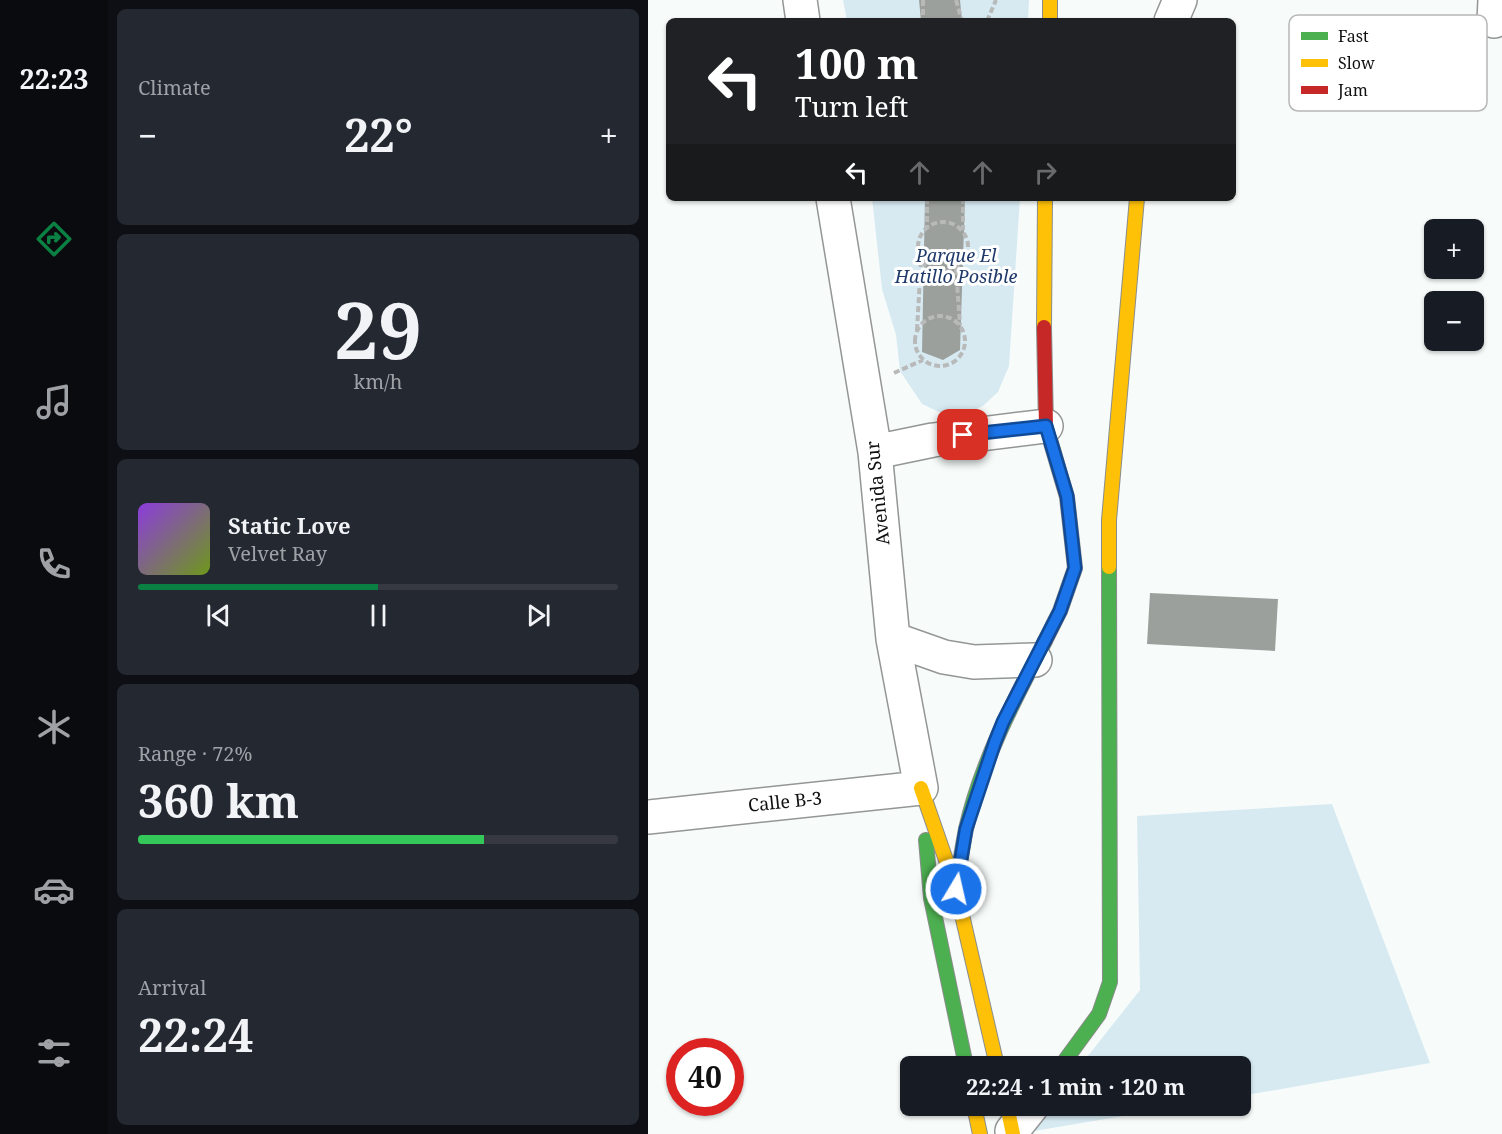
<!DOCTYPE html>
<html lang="en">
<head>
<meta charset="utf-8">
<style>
  :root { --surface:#171b24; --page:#242831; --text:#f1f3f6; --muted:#9ea1a6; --line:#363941; --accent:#0b8043 }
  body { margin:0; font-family:"Noto Serif",serif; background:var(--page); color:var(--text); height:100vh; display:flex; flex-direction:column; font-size:22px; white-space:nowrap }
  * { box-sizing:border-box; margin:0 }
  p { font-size:20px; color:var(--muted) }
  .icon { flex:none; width:33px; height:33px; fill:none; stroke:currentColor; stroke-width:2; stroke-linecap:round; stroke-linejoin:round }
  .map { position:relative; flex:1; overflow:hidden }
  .drawer { display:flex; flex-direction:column; gap:9px; padding:9px; background:#0d0f14; width:540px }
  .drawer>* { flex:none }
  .guide { position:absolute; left:18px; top:18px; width:570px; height:183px; border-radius:9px; box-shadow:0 2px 4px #0004; background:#202124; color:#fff; overflow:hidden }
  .buttons { position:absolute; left:776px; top:219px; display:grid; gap:12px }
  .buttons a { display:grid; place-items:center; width:60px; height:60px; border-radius:9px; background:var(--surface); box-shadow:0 2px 4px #0004; font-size:30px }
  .speed { position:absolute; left:18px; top:1038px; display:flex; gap:12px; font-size:30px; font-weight:700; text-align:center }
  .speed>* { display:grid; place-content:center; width:78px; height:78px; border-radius:50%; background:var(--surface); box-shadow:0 2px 4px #0004; line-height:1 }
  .speed .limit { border:9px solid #d22; background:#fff; color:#111 }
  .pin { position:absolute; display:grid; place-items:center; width:51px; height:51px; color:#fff; margin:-26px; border-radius:12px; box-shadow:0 3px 9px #0006 }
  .me { position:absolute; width:66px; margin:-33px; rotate:9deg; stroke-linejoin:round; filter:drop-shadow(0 0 4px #0008) }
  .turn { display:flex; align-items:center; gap:21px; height:126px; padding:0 30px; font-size:27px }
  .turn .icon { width:78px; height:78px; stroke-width:2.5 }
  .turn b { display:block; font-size:42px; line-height:51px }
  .lanes { display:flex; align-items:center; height:57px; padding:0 30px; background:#0003; justify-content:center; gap:30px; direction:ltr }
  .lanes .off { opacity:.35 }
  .big { font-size:45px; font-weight:700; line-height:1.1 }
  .drawer .widget { flex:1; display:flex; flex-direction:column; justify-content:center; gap:9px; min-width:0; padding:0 21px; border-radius:9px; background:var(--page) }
  .drawer .dial { align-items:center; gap:0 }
  .dial b { font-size:78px; line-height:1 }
  .song { display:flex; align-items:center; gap:18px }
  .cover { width:72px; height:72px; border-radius:9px; background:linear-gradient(135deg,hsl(270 70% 55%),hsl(80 70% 35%)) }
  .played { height:6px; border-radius:3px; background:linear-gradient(90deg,var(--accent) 50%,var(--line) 50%) }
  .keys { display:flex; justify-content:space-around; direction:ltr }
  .heat { display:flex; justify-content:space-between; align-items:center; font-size:33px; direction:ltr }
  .charge { height:9px; border-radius:4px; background:linear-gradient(90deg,#34c759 72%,var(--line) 0) }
  .trip { position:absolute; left:252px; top:1056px; width:351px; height:60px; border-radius:9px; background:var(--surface); box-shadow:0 2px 4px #0004; font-weight:700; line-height:60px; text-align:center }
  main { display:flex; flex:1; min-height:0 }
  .menu { display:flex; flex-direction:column; width:108px; justify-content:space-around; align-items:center; background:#090b0e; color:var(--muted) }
  .menu .icon { width:42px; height:42px }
  .menu .selected { color:var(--accent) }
  .menu b { font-size:27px; color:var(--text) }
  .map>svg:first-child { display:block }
</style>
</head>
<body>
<main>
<nav class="menu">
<b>22:23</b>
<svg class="icon selected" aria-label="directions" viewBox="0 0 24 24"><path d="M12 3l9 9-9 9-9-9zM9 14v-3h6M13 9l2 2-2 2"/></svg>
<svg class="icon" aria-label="music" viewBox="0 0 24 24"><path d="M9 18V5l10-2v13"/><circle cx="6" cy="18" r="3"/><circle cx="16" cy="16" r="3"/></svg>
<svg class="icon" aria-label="phone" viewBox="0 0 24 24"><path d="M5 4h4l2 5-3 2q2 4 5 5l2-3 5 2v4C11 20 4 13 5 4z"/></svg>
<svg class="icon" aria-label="climate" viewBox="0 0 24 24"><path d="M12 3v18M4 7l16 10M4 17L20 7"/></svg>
<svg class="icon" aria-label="car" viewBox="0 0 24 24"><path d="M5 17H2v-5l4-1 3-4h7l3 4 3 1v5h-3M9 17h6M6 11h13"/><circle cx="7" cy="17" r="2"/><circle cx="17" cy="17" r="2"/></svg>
<svg class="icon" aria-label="filters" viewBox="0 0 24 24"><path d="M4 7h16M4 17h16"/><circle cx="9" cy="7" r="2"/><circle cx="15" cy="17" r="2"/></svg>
</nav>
<section class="drawer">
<div class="widget"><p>Climate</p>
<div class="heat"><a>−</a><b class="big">22°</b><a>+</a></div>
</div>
<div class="widget dial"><b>29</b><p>km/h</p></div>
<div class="widget">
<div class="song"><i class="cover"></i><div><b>Static Love</b><p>Velvet Ray</p></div></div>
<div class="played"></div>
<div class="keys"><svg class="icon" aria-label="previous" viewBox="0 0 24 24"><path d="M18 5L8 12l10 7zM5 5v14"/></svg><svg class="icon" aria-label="pause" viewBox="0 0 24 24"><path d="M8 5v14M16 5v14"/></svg><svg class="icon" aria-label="next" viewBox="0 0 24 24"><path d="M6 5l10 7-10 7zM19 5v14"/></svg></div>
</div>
<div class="widget"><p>Range · 72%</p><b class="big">360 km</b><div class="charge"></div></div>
<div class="widget"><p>Arrival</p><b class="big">22:24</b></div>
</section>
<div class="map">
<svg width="854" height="1134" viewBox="0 0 854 1134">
  <rect width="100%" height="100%" fill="#f7fcfa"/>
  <path fill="#d7eaf2" d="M195,0H381L380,21H199Z
    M224,198H372L361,366L350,392L335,406L317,414L293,413L274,404L252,371L248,335L234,289Z
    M684,804L782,1063L593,1096L592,1066H432L492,990L489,816Z
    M401,1106H535L380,1132Z"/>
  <path fill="#9ba09d" d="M271,0H312L314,21H273Z
    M277,198H317L312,350L295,360L274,352Z
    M502,593L630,599L627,651L499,644Z"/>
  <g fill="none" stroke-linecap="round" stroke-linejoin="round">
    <g stroke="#949695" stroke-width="36">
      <path id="street" d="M152,0L155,21
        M523,21L532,0
        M846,21L847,0
        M227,452L285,440L398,426
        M245,639L296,657L326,662L387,660
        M0,817L273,788L245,639L227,452L185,198
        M364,1131L384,1106"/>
    </g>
    <g stroke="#8b8d8c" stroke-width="16">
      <path id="fast" d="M278,840L283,898L318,1066
        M308,889C311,869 314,849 318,829C333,763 365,702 397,641
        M413,1066L451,1014L462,982L461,567"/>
    </g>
    <g stroke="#8b8d8c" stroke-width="16">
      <path id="slow" d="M402,0V21
        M396,327L397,198
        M461,567V520L489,198
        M273,788L308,889L349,1066
        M326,1106L332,1134
        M359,1106L365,1134"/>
    </g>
    <g stroke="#8b8d8c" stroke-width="16">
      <path id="jam" d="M396,327L398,426L419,497L427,568L412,611L397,641"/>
    </g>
    <path stroke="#b8b9b9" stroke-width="4" stroke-dasharray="6 3" stroke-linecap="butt" d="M275,0V21
      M308,0L314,21
      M339,21L348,0
      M279,198V227
      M315,198V230
      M270 247a25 25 0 1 1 50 0a25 25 0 1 1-50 0Z
      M308,269L312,325
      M267 341a25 25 0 1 1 50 0a25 25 0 1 1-50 0Z
      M269,330L273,261
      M246,373L275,360"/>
    <use href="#street" stroke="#fefffe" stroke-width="33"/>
    <use href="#fast" stroke="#4caf50" stroke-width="14"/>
    <use href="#slow" stroke="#ffc107" stroke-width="14"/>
    <use href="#jam" stroke="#c62828" stroke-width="14"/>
  </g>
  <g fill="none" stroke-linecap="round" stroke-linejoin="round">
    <g stroke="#114b97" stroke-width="15">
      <path id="route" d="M308,889L318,829L347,742L355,722L412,611L427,568L419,496L398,426L315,435"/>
    </g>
    <use href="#route" stroke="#1a73e8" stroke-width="10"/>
  </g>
  <g text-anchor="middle" stroke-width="6" stroke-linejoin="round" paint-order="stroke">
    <g font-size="18" font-style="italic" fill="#1f3a6a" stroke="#fff">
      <text x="308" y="262">Parque El<tspan x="308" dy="21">Hatillo Posible</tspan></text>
    </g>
    <g font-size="18" fill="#101010" stroke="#fff">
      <text transform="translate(230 493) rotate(-96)" y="6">Avenida Sur</text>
      <text transform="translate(137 802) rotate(-6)" y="6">Calle B-3</text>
    </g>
  </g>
  <rect x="641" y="15" width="198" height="96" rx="9" fill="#fff" stroke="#b7b7b7" stroke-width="1.5"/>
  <rect x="653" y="32" width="27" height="8" fill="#4caf50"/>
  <rect x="653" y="59" width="27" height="8" fill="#ffc107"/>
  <rect x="653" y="86" width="27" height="8" fill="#c62828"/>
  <g font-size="16" fill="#101010">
    <text x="690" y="42">Fast</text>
    <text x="690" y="69">Slow</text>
    <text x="690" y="96">Jam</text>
  </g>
</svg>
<div class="buttons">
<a>+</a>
<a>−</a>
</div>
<div class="speed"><div class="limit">40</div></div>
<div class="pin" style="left:315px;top:435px;background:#d93025"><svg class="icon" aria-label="arrive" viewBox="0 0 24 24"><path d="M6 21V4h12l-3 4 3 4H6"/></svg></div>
<svg class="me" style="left:308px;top:889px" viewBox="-20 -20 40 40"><circle r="17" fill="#1a73e8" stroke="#fff" stroke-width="3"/><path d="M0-11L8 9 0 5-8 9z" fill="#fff"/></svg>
<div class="trip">22:24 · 1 min · 120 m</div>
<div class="guide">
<div class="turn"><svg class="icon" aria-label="left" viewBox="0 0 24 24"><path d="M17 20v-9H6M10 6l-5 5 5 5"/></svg><div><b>100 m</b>Turn left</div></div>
<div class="lanes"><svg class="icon" aria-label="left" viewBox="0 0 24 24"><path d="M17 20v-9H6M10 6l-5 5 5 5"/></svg><svg class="icon off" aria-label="ahead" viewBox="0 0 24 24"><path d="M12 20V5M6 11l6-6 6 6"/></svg><svg class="icon off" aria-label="ahead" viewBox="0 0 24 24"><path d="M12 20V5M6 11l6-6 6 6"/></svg><svg class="icon off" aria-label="right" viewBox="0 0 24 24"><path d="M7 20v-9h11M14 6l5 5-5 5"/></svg></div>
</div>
</div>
</main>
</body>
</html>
